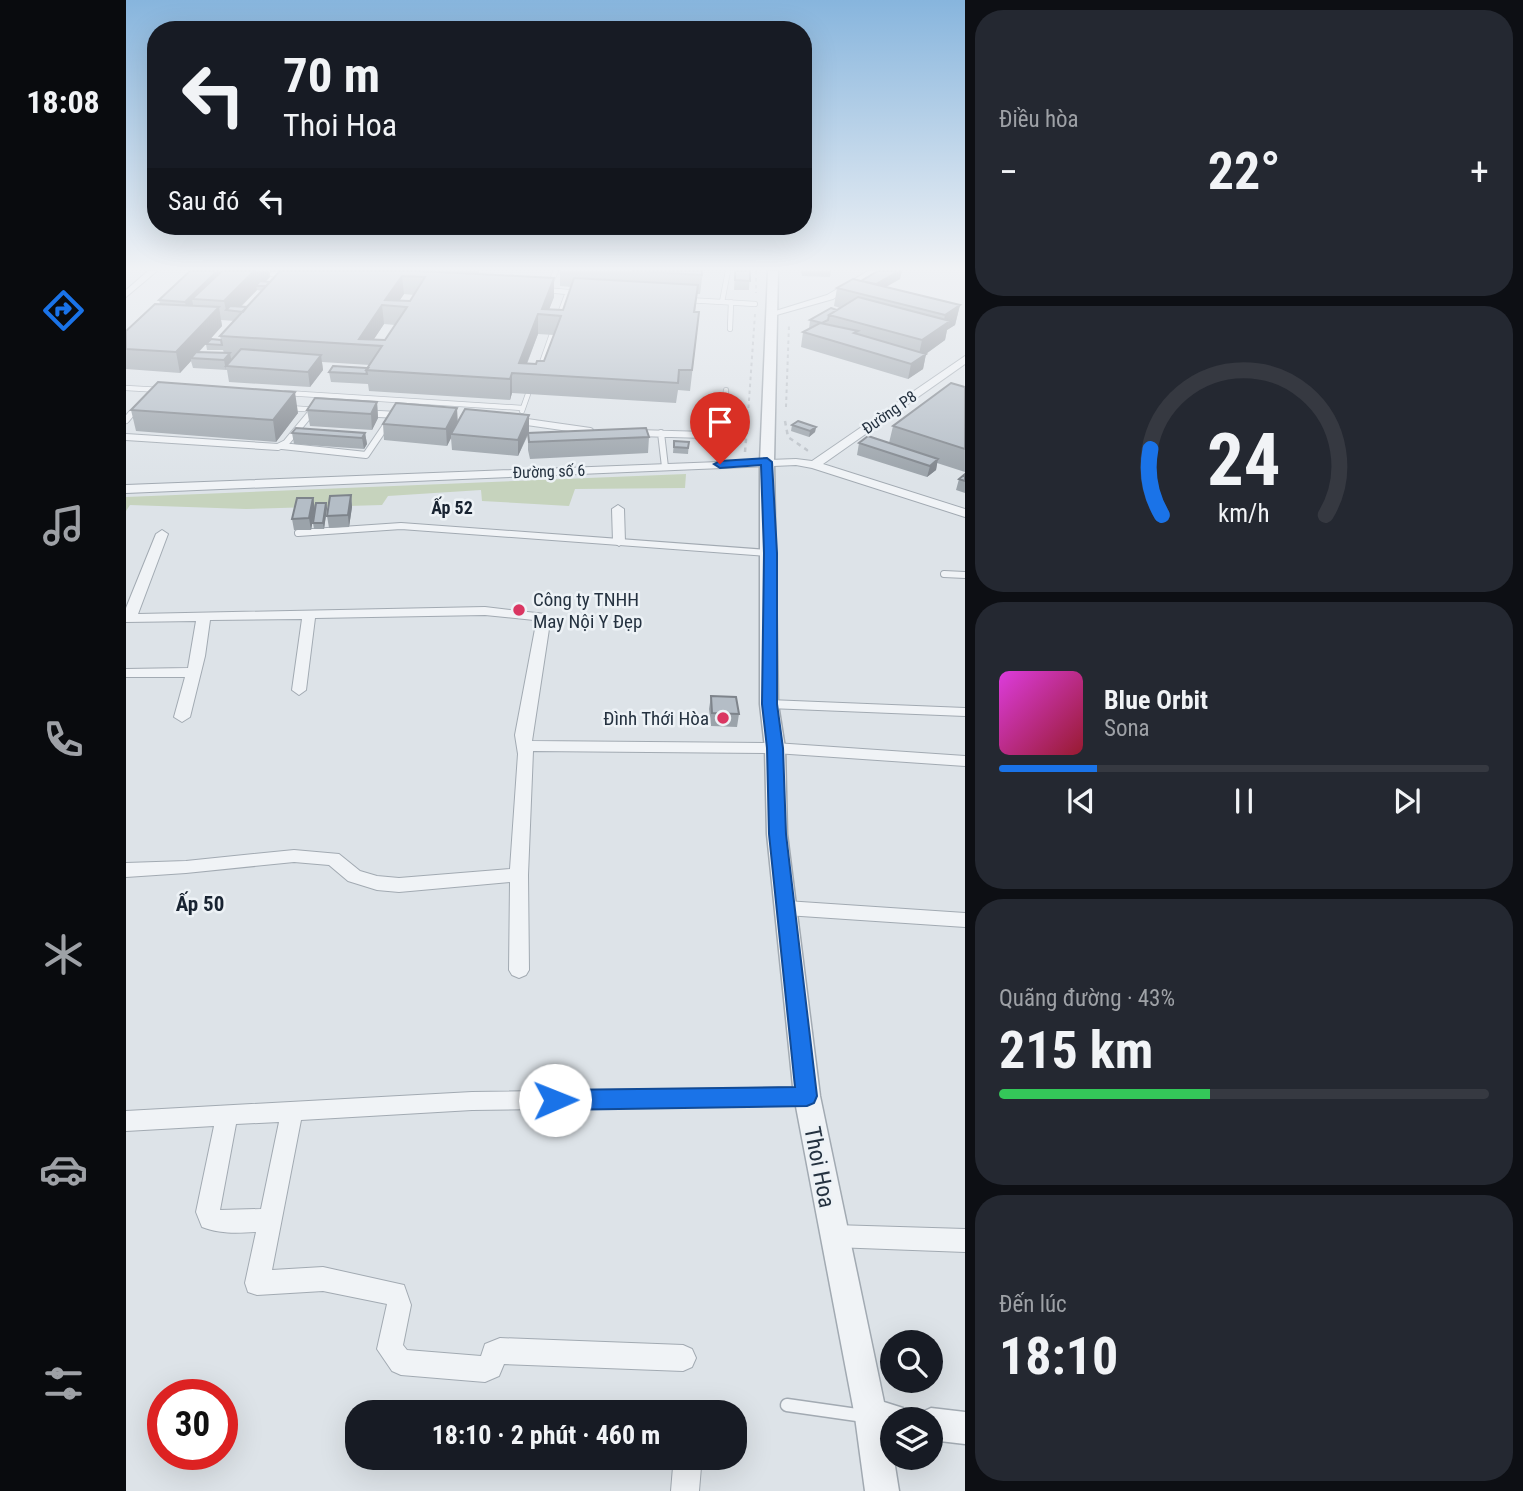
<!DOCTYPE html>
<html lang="vi">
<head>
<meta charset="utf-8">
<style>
  :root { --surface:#171b24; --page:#242831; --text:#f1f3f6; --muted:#9ea1a6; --line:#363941; --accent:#1a73e8 }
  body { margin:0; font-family:"Roboto Condensed",sans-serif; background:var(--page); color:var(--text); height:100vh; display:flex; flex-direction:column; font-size:26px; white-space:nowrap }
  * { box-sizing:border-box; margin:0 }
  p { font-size:23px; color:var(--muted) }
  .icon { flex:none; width:38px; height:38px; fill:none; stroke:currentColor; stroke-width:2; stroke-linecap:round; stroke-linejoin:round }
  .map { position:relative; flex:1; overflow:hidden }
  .side { display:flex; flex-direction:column; gap:10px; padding:10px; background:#0d0f14; width:558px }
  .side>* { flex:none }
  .hud { position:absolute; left:21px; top:21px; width:665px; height:214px; border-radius:28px; box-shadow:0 7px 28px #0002; background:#171b24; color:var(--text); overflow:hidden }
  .buttons { position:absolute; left:754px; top:1330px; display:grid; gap:14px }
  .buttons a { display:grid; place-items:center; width:63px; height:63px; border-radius:50%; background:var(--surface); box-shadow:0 7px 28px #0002; font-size:35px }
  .speed { position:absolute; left:21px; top:1379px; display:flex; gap:14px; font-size:35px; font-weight:700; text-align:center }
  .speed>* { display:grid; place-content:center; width:91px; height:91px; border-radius:50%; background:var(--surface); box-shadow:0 7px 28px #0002; line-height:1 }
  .speed .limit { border:10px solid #d22; background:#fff; color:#111 }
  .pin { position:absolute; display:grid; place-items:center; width:60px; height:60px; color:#fff; margin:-72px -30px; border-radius:50% 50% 50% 0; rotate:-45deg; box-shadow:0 0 7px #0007 }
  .pin .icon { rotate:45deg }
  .me { position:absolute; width:77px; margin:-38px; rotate:89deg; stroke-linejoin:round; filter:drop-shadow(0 0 5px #0008) }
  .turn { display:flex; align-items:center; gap:24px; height:147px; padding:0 21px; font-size:32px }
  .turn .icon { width:91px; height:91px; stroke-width:2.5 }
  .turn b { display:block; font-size:49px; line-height:60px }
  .then { display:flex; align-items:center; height:66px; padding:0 21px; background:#0003; gap:14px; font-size:26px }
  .big { font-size:52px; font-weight:700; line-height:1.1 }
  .side .card { flex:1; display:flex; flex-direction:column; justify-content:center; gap:10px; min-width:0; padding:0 24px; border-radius:28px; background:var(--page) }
  .side .dial { align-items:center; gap:0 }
  .dial svg { height:182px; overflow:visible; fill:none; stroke:var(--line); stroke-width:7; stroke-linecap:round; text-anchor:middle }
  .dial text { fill:var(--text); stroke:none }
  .song { display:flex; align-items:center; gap:21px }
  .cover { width:84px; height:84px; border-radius:10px; background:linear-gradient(135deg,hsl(300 70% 55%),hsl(350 70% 35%)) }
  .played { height:7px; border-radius:4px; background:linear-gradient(90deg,var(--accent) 20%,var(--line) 20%) }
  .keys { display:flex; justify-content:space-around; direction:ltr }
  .heat { display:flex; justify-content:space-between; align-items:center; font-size:38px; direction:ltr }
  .charge { height:10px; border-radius:5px; background:linear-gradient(90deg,#34c759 43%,var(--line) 0) }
  .trip { position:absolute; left:219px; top:1400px; width:402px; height:70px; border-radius:28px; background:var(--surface); box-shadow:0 7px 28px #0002; font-weight:700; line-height:70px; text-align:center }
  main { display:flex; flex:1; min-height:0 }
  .dock { display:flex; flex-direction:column; width:126px; justify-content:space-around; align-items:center; background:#090b0e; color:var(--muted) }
  .dock .icon { width:49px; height:49px }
  .dock .active { color:var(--accent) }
  .dock b { font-size:32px; color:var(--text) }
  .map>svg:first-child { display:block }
</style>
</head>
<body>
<main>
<nav class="dock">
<b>18:08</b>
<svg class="icon active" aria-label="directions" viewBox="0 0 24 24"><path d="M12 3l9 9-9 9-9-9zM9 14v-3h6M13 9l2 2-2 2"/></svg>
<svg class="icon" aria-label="music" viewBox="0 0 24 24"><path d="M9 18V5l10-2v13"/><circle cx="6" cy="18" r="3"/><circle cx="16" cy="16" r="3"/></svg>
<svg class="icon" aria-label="phone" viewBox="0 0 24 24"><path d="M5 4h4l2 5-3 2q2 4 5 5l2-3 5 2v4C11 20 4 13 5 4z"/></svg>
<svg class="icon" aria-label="climate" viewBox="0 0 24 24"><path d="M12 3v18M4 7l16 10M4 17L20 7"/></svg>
<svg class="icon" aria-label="car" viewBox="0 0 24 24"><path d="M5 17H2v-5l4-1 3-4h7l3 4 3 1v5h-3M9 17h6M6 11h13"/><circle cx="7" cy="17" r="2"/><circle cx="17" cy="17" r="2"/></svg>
<svg class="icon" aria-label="filters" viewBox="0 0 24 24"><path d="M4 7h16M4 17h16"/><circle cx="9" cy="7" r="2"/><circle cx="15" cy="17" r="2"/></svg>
</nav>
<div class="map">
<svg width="839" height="1491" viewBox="0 0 839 1491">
  <rect width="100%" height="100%" fill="#dde3e8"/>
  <path fill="#c6d3bd" d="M560,474L559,488L449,489L443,506L356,501L355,490L262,496L256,505L120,509L4,505L0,511V497Z"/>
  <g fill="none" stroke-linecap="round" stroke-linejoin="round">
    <g stroke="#a2aab2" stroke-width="6">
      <path id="service-far3" d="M602,271L596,302L629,304
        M146,274L161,275
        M422,288L430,271
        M418,290L454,293
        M561,300L596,302
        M432,319L442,292
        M604,329L605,302
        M413,371L426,334
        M0,388L35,390
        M160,393L396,408
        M163,408L192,410
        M396,411L402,394
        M243,413L272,415
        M4,415L11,407
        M183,415L188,409
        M597,415L600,390"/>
    </g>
    <g stroke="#a2aab2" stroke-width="8">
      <path id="service-far2" d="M253,414L272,415
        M0,420L5,414
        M394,421L464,431
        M512,433L579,435L596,427L597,414
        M535,433L539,467
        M0,437L152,447L160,443L184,414
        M156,446L240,455L263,421
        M172,533L275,526L643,553
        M818,574L839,575"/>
    </g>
    <g stroke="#a2aab2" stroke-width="10">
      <path id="service-far1" d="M643,704L839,712"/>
    </g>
    <g stroke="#a2aab2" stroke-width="15">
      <path id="service" d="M661,1405L738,1416"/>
    </g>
    <g stroke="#a2aab2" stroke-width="2">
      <path id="minor" d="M22,271H31L0,297V290Z
        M742,271H753L707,299L647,316L643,313L701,295Z
        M839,356V364L697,464L839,509V517L686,468L670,465L0,493V485L670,459L686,461Z
        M492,505L498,509L499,542L493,546L487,542L486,509Z
        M36,530L42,534L12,614L359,607L419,614L423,629L406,741L649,743L839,756V766L649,753L407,751L402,875L403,970L400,975L393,978L386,975L383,970L384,882L273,892L251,890L222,881L203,865L168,862L60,873L0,877V863L60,861L168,850L213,854L234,871L251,876L273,878L384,869L392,754L389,735L409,629L408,620L359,615L189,618L180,690L173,695L166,690L176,619L84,620L79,656L64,717L56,722L48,717L59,677H0V669L62,668L70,621L0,622V608L30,534Z
        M660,901L839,913V927L660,915L654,913L651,908L654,903Z
        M681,1087L689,1089L692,1096L689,1103L681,1105L346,1110L175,1120L146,1270L197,1267L278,1285L285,1305L277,1345L281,1350L355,1356L359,1344L374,1338L557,1345L566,1349L570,1358L566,1367L557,1371L378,1364L373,1376L359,1382L275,1375L266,1371L251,1349L261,1304L197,1291L131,1295L122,1292L119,1283L130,1232C110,1233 94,1234 76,1227L70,1212L88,1126L0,1131V1111L346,1092ZM153,1122L135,1209L94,1210L110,1124Z
        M708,1225L839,1229V1252L708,1247L700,1244L696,1236L700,1228Z
        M551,1458H571L575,1467L573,1491H545L547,1467Z"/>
    </g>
    <g stroke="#a2aab2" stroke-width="3">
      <path id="tertiary" d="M642,271H652L648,462L652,704L659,748L661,834L694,1096L758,1402L777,1408L782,1419H766V1435H764L773,1491H739L729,1417L668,1096L641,834L639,748L634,704V462Z
        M805,1408L839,1412V1444L805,1440V1419H791L794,1413Z"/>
    </g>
    <path stroke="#bbc1c7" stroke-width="2" stroke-dasharray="3.5 3.5" stroke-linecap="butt" d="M630,271V293
      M660,407L663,325
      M622,415L629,314"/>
    <path stroke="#bbc1c7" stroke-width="2.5" stroke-dasharray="4.5 4.5" stroke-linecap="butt" d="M659,421L662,437L681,450L678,453
      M619,452L622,414"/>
    <use href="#service-far3" stroke="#f0f3f6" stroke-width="4.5"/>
    <use href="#service-far2" stroke="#f0f3f6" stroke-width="6"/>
    <use href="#service-far1" stroke="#f0f3f6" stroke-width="8"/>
    <use href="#service" stroke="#f0f3f6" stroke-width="12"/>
    <use href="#minor" fill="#f0f3f6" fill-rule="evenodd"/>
    <use href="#tertiary" fill="#f0f3f6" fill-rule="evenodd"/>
  </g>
  <path fill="#9ba3aa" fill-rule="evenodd" d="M154,271H353V274L428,278V297L423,309L437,310L445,287L434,286V271H577L574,294H571L569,312L571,332L564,391L552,390L550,403L386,393L384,400L243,391L242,384L205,382L203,372L242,368L244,365L196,362L197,370L184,387L103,382L101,370L67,368L65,361L54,373L0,369V331L34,304L33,300L144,277L139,282H144ZM131,290L136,291L121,307H115ZM278,294L288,295L284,301H273ZM95,320L109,321L94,336L95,340L80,344L81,350H97L98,353L73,352L96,326ZM258,324L269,325L259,340L248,339ZM412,334L428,335L418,361L410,364H401Z
    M609,271H624L623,290H608Z
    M675,271H705L704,277L676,276Z
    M774,279L760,287L834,305L829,325L821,330L819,340L800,354L797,369L782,379L675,347L677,332L683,329L684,320L714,308L708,306L711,288L735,281Z
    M839,387V472L811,463L810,470L801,477L731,455L733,443H763L767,426Z
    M251,402L252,418L246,430L184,426L181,410Z
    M5,410L172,413L150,442L10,431Z
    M332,421L403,431V433L523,437L522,453L404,459L402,450V435L392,456L326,450L325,438L321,446L258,440L257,424Z
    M666,425L690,427L689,432L683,437L665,431Z
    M166,433H239L241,444L238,449L168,444Z
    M548,441L563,442L562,454L547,453Z
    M839,474V493L830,490L833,479Z
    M225,495L226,507L223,527L203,528L201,516Z
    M187,498L189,509L185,530H168L166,519Z
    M200,503L201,508L198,529H188L187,523Z
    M585,696L613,714L611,727L585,726L583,709Z"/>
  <path fill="#7e848b" d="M91,271H103L66,299L68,311L62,316L59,302Z
    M128,271H143L144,277L135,286H130L131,290L110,311L100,310L98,301Z
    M773,271H776L774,279L745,295L747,286Z
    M276,276L278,294L270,306L259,300Z
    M428,278V297L421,315L416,309Z
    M256,305L258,324L244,345L233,339Z
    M834,305L829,325L821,330L819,340L794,358L800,354L797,369L782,379L785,364L792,359L796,340L817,325L819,315Z
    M93,307L96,326L67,358H65V361L54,373L50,352Z
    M412,314V334L397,373L393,363Z
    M104,353L106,364L100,366V370L98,360Z
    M195,355L197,370L184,387L182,372Z
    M386,373V393L384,400V379Z
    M169,392L172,413L150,442L147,420Z
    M251,402L252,418L246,430L245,414Z
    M331,408L332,425L325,434V438L321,446L320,429Z
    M403,415V431L392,456V440Z
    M690,427L689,432L683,437L684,431Z
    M239,433L241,444L238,449L236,438Z
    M812,459L810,470L801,477L804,466Z
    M225,495L226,507L223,527L222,515Z
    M187,498L189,509L185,530L183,518Z
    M200,503L201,508L198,529L197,523Z"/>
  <path fill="#b4bdc6" stroke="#7e848b" stroke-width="2" fill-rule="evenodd" d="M64,271H91L59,302L33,300Z
    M96,271H128L98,301L66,299Z
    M154,271H293L428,278L416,309L437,310L448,278L572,285L568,312H573L566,370H553L552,383L386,373L384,379L240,370L256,346L94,336ZM276,276L299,277L284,301L259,300ZM256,305L281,307L259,340L233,339ZM412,314L435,316L418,361H411L410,364L393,363Z
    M507,271H576V275Z
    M609,271H624V281L609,280Z
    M752,271H773L750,284L735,281Z
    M727,279L834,305L819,315L711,288Z
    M134,281L144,282L140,286H130Z
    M732,297L824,321L796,340L703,315Z
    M29,304L93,307L50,352L0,349V331Z
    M104,306L121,307L117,312L100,310Z
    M705,308L711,310L703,315L702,320L696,323L684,320Z
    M694,323L732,331L728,333L800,354L785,364L677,332Z
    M85,339L95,340L96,345L80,344Z
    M115,349L195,355L182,372L100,366Z
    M70,352L104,353L98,360L65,358Z
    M207,366L242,368L240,370L241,374L203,372Z
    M32,382L169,392L147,420L5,410Z
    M825,383L839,387V449L767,426Z
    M189,398L251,402L245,414L181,410Z
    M270,403L331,408L320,429L257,424Z
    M339,409L403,415L392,440L325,434Z
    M672,421L690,427L684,431L666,425Z
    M170,428L239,433L236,438L166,433Z
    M520,428L523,437L403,442L402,433Z
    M742,436L812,459L804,466L733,443Z
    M548,441L563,442L562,448L548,447Z
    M839,474V481L833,479Z
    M225,495L222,515L201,516L204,496Z
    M171,498H187L183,518L166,519Z
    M190,503H200L197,523H187Z
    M585,696L610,697L613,714L586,713Z"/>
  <linearGradient id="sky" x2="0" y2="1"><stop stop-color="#87b5dd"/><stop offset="0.56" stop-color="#f0f2f5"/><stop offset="1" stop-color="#f0f2f5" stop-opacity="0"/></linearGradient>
  <rect width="839" height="480" fill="url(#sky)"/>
  <path fill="#1a73e8" stroke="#114b97" stroke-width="2" d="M641,458L646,462L651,553V704L657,748L660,834L691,1096L688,1103L681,1106L429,1110L422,1107L419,1100L422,1093L429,1090L669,1087L643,834L641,748L636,704L638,553L635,465L594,468L588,464L594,461Z"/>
  <g fill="#da3662" stroke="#edf2f6" stroke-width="2.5">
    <circle cx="393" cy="610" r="7"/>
    <circle cx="597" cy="718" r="7"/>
  </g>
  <g text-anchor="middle" stroke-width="5" stroke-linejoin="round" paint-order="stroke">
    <g font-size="16" fill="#253240" stroke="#edf2f6">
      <text transform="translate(763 412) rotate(-35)" y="6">Đường P8</text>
      <text transform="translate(423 471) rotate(-2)" y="6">Đường số 6</text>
    </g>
    <g font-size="18" font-weight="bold" fill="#182331" stroke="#edf2f6">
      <text x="326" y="514">Ấp 52</text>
    </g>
    <g font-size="19" fill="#253240" stroke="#edf2f6" text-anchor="start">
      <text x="407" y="606">Công ty TNHH<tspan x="407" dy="22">May Nội Y Đẹp</tspan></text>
      <text x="583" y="725" text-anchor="end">Đình Thới Hòa</text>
    </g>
    <g font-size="21" font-weight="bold" fill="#182331" stroke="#edf2f6">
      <text x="74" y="911">Ấp 50</text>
    </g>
    <g font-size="23" fill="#253240" stroke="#edf2f6">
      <text transform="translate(694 1167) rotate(79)" y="8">Thoi Hoa</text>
    </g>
  </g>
</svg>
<div class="buttons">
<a><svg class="icon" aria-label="search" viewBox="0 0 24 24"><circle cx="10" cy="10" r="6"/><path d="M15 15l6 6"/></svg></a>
<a><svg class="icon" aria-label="layers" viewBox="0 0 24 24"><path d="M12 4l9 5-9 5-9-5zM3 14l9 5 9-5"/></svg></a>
</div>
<div class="speed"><div class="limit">30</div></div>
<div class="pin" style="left:594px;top:464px;background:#d93025"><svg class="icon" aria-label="arrive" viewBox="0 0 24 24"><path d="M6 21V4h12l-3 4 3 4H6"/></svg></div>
<svg class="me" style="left:429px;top:1100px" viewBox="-20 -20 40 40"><circle r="19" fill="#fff"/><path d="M0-13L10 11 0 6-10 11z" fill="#1a73e8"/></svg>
<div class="trip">18:10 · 2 phút · 460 m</div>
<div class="hud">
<div class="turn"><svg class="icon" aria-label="left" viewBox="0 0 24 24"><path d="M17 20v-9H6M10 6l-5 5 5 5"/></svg><div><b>70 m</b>Thoi Hoa</div></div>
<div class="then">Sau đó<svg class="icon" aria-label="left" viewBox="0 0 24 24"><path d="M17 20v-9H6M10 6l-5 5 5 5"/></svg></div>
</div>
</div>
<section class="side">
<div class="card"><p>Điều hòa</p>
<div class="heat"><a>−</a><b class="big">22°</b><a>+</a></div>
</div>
<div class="card dial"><svg viewBox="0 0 100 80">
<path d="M14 69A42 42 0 1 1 86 69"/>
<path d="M14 69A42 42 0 0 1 9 40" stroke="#1a73e8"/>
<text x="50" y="56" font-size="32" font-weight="700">24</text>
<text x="50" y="72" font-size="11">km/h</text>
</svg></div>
<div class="card">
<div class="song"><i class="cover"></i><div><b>Blue Orbit</b><p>Sona</p></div></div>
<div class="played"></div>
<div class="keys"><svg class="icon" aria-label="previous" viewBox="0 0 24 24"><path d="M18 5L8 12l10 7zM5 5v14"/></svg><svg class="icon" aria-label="pause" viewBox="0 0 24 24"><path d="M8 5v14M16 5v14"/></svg><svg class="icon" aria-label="next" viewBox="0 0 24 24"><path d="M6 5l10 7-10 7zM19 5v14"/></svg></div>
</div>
<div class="card"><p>Quãng đường · 43%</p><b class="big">215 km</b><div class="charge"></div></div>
<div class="card"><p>Đến lúc</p><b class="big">18:10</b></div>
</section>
</main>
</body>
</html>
